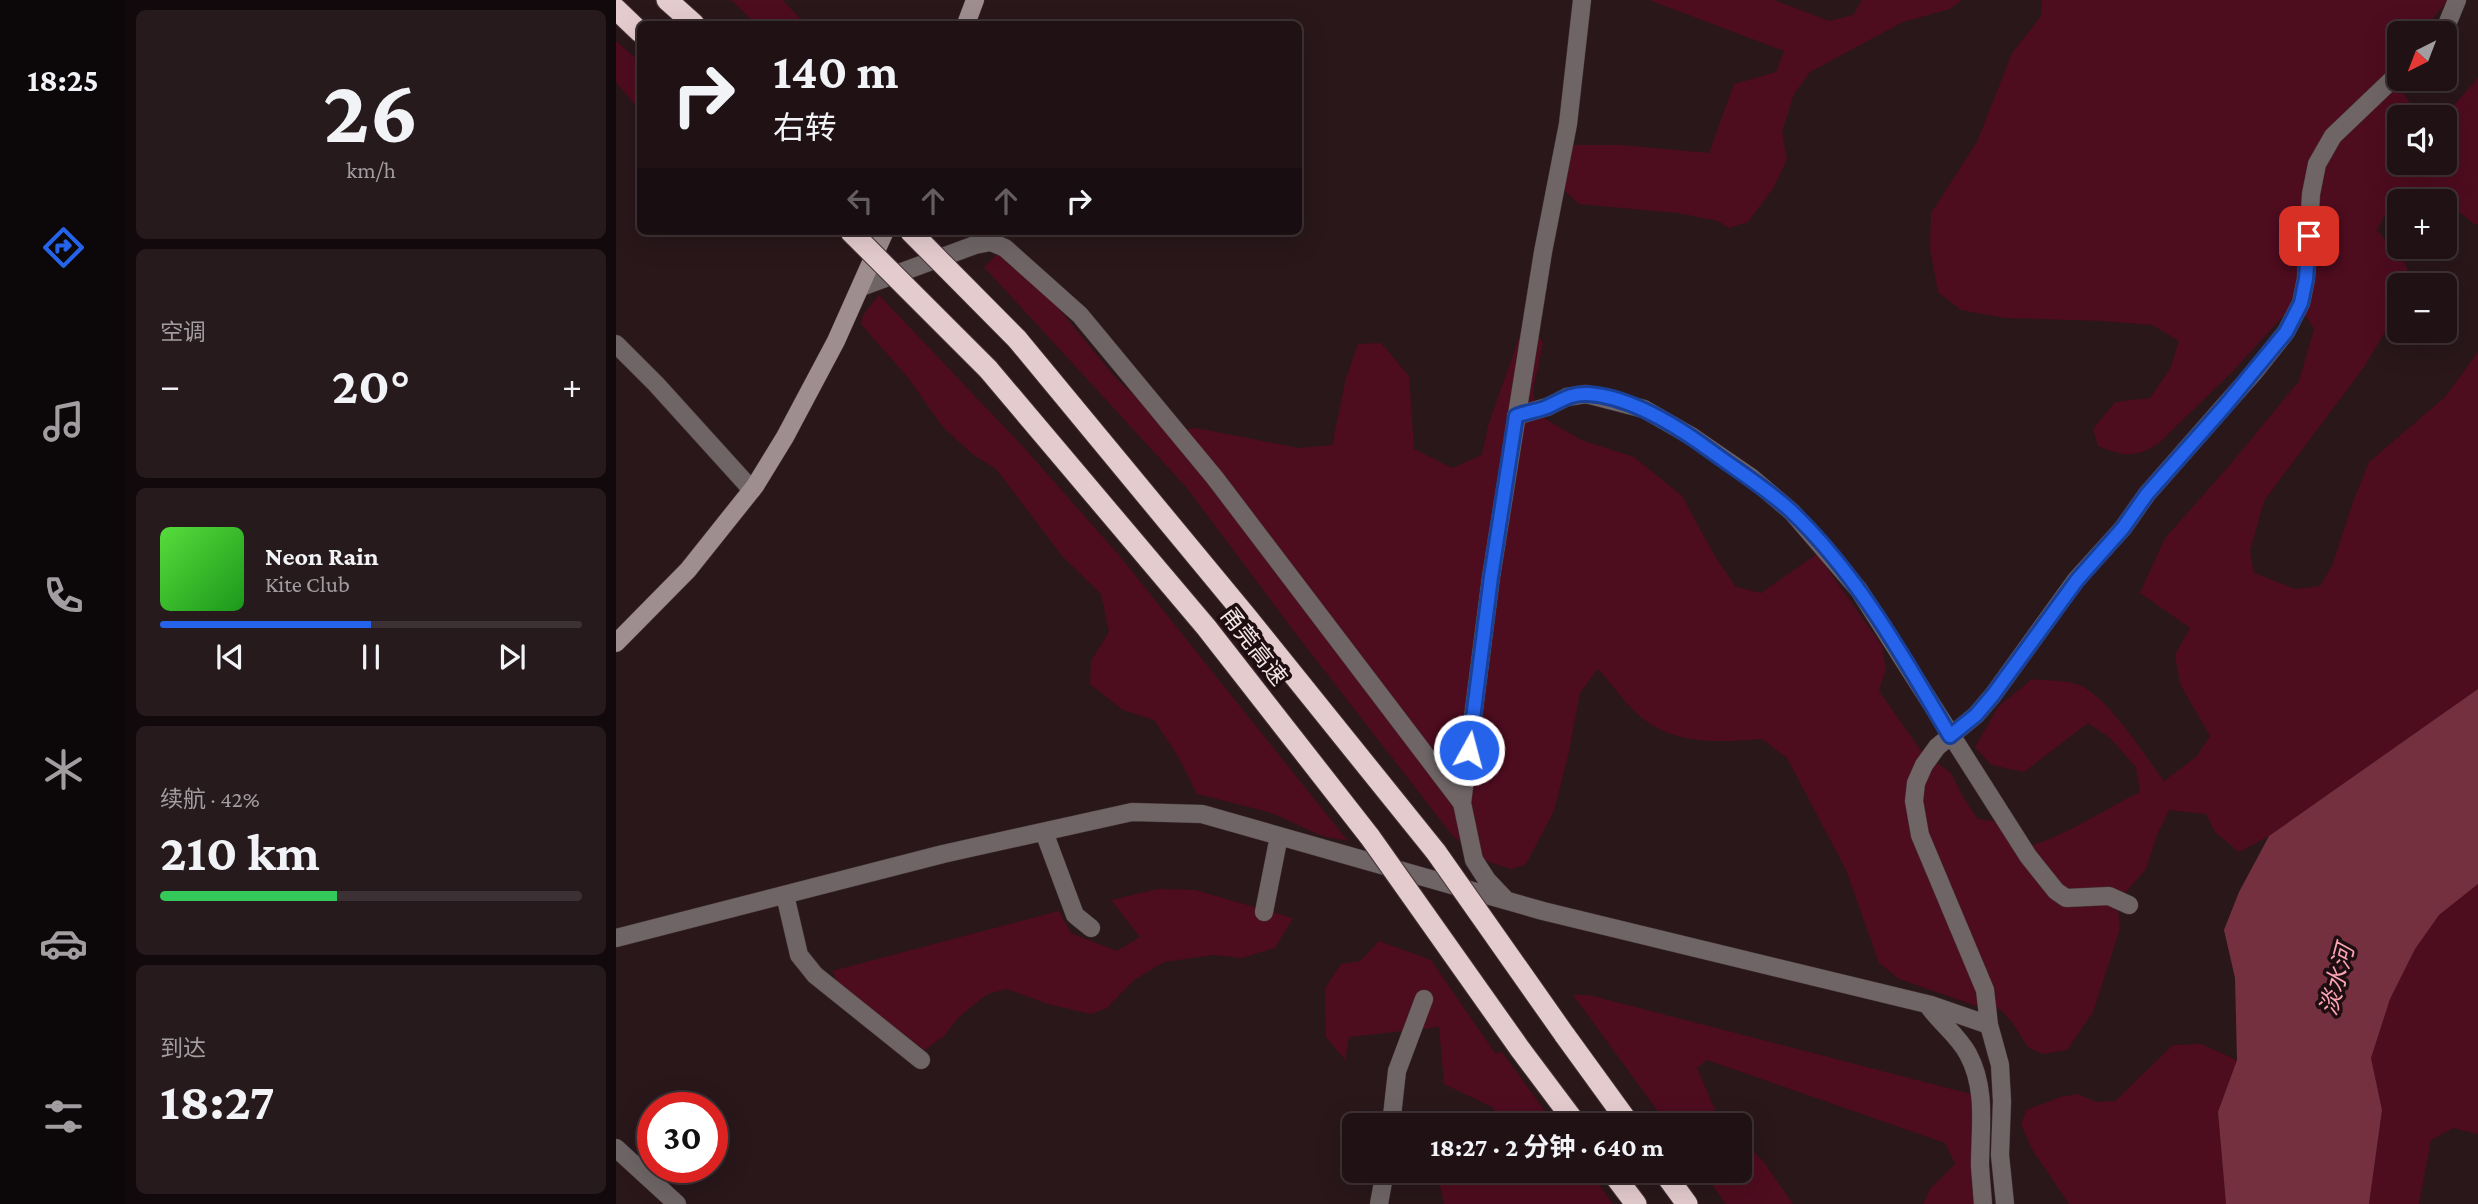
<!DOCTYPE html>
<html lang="zh">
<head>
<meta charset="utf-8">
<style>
  :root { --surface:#1f1114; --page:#271a1d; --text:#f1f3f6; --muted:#a19da0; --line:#3c3134; --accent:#2563eb }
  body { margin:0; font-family:"Crimson Pro","Noto Sans SC",serif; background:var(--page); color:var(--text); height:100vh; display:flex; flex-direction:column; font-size:26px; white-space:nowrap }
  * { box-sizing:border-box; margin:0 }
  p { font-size:23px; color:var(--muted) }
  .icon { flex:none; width:38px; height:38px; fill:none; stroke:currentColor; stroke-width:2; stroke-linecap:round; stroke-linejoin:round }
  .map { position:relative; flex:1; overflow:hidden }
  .drawer { display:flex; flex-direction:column; gap:10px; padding:10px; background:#11090b; width:490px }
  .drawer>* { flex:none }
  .guide { position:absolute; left:21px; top:21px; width:665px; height:214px; border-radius:10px; box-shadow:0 7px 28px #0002,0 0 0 2px var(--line); background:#1f1114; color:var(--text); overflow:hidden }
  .needle { width:46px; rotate:222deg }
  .tools { position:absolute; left:1771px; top:21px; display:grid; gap:14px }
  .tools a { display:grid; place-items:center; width:70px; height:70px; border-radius:10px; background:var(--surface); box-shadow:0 7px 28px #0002,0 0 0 2px var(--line); font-size:35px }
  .speed { position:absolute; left:21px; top:1092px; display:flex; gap:14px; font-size:35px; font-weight:700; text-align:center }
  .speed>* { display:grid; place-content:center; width:91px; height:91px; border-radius:50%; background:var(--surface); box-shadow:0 7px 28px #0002,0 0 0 2px var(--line); line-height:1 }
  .speed .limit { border:10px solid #d22; background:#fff; color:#111 }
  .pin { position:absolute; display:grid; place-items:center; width:60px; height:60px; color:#fff; margin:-30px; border-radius:14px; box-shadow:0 4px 10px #0006 }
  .me { position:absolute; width:77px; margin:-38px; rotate:7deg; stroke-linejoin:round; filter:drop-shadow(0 0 5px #0008) }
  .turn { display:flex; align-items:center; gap:24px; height:147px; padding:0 21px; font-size:32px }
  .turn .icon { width:91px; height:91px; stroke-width:2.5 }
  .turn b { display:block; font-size:49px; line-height:60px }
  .lanes { display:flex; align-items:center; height:66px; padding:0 21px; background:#0003; justify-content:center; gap:35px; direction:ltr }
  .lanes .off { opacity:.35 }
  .big { font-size:52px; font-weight:700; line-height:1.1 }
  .drawer .widget { flex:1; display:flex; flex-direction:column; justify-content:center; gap:10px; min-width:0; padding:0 24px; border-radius:10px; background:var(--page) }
  .drawer .dial { align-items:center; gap:0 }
  .dial b { font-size:91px; line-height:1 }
  .song { display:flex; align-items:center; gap:21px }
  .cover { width:84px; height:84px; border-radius:10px; background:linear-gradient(135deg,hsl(110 70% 55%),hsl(120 70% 35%)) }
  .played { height:7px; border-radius:4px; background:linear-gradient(90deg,var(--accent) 50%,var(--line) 50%) }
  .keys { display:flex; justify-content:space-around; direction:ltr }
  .heat { display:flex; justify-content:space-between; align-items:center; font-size:38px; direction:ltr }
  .charge { height:10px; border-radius:5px; background:linear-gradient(90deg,#34c759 42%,var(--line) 0) }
  .trip { position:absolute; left:726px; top:1113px; width:410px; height:70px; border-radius:10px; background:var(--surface); box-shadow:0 7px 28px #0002,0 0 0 2px var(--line); font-weight:700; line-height:70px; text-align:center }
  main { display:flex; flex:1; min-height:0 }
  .menu { display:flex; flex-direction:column; width:126px; justify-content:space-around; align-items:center; background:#0c0708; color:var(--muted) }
  .menu .icon { width:49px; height:49px }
  .menu .selected { color:var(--accent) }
  .menu b { font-size:32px; color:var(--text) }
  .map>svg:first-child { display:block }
</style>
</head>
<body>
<main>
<nav class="menu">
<b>18:25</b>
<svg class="icon selected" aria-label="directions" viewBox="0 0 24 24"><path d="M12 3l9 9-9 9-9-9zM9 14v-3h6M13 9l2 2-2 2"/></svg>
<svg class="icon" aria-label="music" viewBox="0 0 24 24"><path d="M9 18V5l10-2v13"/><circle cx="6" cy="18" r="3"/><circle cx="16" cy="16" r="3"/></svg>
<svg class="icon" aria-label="phone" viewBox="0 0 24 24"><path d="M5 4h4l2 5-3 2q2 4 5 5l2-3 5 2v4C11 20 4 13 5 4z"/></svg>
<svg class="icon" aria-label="climate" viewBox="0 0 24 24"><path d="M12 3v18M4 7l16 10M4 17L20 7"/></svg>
<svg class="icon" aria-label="car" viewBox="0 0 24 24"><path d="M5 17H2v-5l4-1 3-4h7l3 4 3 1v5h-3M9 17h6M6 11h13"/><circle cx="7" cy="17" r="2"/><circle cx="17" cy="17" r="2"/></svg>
<svg class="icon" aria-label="filters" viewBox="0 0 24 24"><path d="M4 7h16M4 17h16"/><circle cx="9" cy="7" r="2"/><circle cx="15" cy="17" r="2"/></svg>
</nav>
<section class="drawer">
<div class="widget dial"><b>26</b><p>km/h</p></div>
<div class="widget"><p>空调</p>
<div class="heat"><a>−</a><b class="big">20°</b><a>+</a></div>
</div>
<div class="widget">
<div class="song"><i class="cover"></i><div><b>Neon Rain</b><p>Kite Club</p></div></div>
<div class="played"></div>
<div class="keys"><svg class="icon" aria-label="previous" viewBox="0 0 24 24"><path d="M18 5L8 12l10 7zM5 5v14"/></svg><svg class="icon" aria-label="pause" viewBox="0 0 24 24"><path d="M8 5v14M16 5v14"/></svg><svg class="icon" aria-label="next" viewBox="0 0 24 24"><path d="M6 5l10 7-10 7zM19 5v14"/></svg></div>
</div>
<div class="widget"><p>续航 · 42%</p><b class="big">210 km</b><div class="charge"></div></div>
<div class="widget"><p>到达</p><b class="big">18:27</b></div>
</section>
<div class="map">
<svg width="1862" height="1204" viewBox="0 0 1862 1204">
  <rect width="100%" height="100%" fill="#29171a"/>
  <path fill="#4e0c1f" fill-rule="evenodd" d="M115,0H167L189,24H140Z
    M1033,0H1158L1213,21L1237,15L1246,0H1346L1334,9L1287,22L1194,72L1178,94L1166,132L1171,159L1158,187L1132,222L1113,228L1102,221L1061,213L963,204L948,190L956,145H1005L1093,153L1118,84L1160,72L1168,51Z
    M1426,0H1832L1805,33H1783V76L1780,84L1804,116L1827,117L1862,78V224H1858L1831,202L1799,190L1774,206L1761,230L1789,263L1796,285H1783V308L1748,367L1648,501L1634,551L1638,573L1679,589L1704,586L1716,566L1737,502L1753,462L1829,397L1862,352V689L1653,836L1623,852L1599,832L1590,814L1553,810L1541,835L1530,869L1508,894L1502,909L1504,929L1477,1012L1451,1050L1426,1054L1412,1047L1396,1022L1384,1009L1358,1005L1283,979L1263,963L1230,870L1171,758L1146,739C1103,742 1062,746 1026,718C1011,706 996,684 982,669L964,693L952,756L938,811L910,864L895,869L864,859L836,835L677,630L571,488L368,267L382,253L429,292L499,377L556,431L580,428L683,448L716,445L730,378L742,344L765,343L793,376L798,449L836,468L866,455L872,426L911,315L927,343L917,391L921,414L965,440L1018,457L1066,496L1100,558L1120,587L1145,593L1201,554L1266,646L1270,669L1263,691L1306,752L1335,773L1347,797L1362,819L1377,821L1414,846C1451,835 1489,809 1524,792L1520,767L1493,737L1472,723L1408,772L1375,765L1359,747L1382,707L1416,679C1430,681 1447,680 1460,684C1490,693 1529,756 1548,781L1581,756L1594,736L1564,684L1559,655L1574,628L1524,593L1549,538L1613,466L1683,381L1698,329L1690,316L1670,313L1617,371L1543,443C1518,459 1508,456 1482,446L1477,429L1499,402L1534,398L1554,369L1563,341L1536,325L1487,321L1390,318L1345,310L1322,292L1314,248L1315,213L1361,142L1396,53L1425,16ZM1783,117H1829V163H1783Z
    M0,41L24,62V111L0,82Z
    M263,295L410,450L502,554L732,841L706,836L656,813L581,794L563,758L538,720L507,710L474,684L475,661L493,632L485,594L447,557L380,469L355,453L326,426L293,379L245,324L247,315Z
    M1862,884V1134L1837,1128L1815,1140L1803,1204H1753L1766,1110L1755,1058L1774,999L1799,949L1823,915Z
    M542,889L579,890L677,918L659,948L625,958L597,955L548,962L518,980L491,1008L475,1014L432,1004L391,989L375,993L366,998L341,1019L328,1036L309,1050L225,988L216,971L443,911L455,933L501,951L524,937L495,900Z
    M763,941L815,960L879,1053L886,1052L939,1125H876L878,1108L828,1084L823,1027L733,1037L729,1060L710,1037L709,988L725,964L744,961Z
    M957,995H973L1355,1094L1357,1204H1307L1314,1189L1339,1164L1329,1143L1091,1060L1081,1068L1102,1117L1110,1125H1052Z
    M1585,1044L1621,1060L1602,1112L1610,1204H1453L1417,1151L1405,1124L1410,1110L1445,1097L1461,1094L1481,1102L1499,1101L1557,1045Z
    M1124,1138L1147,1161L1177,1204H1110L1086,1171H1124Z
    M831,1171H973L997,1204H828L822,1177Z"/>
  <path fill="#75303f" d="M1862,689V884L1823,915L1799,949L1774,999L1755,1058L1766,1110L1753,1204H1610L1602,1112L1621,1060L1619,978L1608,930L1623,892L1653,836Z"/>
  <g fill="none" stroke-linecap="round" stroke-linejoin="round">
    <g stroke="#453437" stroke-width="19">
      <path id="minor" d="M1823,33L1830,27L1841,0
        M245,287L359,245L375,242L389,248L464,315L599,478L846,803
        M0,344L40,384L136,490
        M900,416L931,407L951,397L970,394L1028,409L1075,436L1136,478L1176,512L1243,590L1412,856L1440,891L1450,898L1493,896L1513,905
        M428,832L459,915L475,928
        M169,895L183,955L199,975L305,1060
        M889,899L871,880L858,860L846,803L875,577L927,252L952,124L966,0
        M648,912L663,836
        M0,938L327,854L516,812L586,814L927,911L1315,1005L1373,1025
        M1311,1004C1323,1022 1342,1035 1352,1054C1371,1089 1364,1128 1364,1166C1365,1179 1366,1191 1367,1204
        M775,1125L781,1071L808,999
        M763,1204L769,1171
        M1389,1204L1384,1155L1386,1101L1384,1065L1373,1025L1369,990L1304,835L1298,801L1300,783L1308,765L1321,747L1360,715L1377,695L1460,580L1507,528L1531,494L1639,371L1670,332L1685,303L1690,279L1695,194L1701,164L1717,136L1783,73"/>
    </g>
    <g stroke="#453437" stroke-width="19">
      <path id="tertiary" d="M0,1148L61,1204"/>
    </g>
    <g stroke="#453437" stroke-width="19">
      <path id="secondary" d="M350,24L359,0
        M0,643L72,570L139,486L169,437L220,341L269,231"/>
    </g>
    <g stroke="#453437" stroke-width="23">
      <path id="motorway" d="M51,0L78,24
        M0,9L24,32
        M401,339L630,616L820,852
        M372,369L590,627L754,837
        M948,1034L1014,1125
        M904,1049L961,1125
        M995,1171L1020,1204
        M1047,1171L1071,1204"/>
    </g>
    <use href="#minor" stroke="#6f6566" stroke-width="18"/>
    <use href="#tertiary" stroke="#6f6566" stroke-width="18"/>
    <use href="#secondary" stroke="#9e8e90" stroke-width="18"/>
    <use href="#motorway" stroke="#e4cbce" stroke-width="21"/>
    <g stroke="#453437" stroke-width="23" stroke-linecap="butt">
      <path id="motorway-bridge" d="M234,231L372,369
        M294,231L401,339
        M754,837L904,1049
        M820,852L948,1034"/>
    </g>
    <use href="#motorway-bridge" stroke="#e4cbce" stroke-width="21"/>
  </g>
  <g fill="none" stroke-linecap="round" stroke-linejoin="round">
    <g stroke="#184099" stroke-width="18">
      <path id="route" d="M853,750L875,577L900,416C910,412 921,411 931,407C944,401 955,393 971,394C1014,396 1061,426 1095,451C1122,471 1150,488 1175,511C1242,575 1288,658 1334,736L1360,715L1377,695L1461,580L1507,528L1531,494L1608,407L1670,332L1685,303L1690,279L1693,236"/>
    </g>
    <use href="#route" stroke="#2563eb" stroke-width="12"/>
  </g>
  <g text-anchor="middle" stroke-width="7" stroke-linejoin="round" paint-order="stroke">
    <g font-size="23" fill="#f2e5e6" stroke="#1f0e11">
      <text transform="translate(638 646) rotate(52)" y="8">甬莞高速</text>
    </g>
    <g font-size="24" font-style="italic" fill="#fba5b3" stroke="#1f0e11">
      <text transform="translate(1721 980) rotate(-75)" y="8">淡水河</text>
    </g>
  </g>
</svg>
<div class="tools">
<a><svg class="needle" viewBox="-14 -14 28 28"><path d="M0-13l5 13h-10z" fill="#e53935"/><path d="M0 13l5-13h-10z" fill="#a19da0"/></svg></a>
<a><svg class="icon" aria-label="sound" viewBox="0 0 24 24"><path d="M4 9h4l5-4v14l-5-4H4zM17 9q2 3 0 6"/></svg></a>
<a>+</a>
<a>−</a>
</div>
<div class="speed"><div class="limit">30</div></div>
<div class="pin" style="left:1693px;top:236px;background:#d93025"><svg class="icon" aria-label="arrive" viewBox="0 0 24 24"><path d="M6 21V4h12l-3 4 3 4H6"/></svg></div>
<svg class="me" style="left:853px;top:750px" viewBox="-20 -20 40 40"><circle r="17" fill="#2563eb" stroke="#fff" stroke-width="3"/><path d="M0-11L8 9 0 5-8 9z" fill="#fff"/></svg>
<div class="trip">18:27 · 2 分钟 · 640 m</div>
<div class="guide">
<div class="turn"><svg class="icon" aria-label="right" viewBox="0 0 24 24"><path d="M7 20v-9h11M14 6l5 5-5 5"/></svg><div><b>140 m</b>右转</div></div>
<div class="lanes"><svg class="icon off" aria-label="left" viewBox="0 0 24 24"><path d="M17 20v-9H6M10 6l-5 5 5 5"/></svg><svg class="icon off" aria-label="ahead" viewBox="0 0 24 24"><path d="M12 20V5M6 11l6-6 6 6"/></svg><svg class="icon off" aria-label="ahead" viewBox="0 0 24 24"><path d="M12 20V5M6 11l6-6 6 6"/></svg><svg class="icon" aria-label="right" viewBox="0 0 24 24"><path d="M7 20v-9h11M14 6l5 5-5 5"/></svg></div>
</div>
</div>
</main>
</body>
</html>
